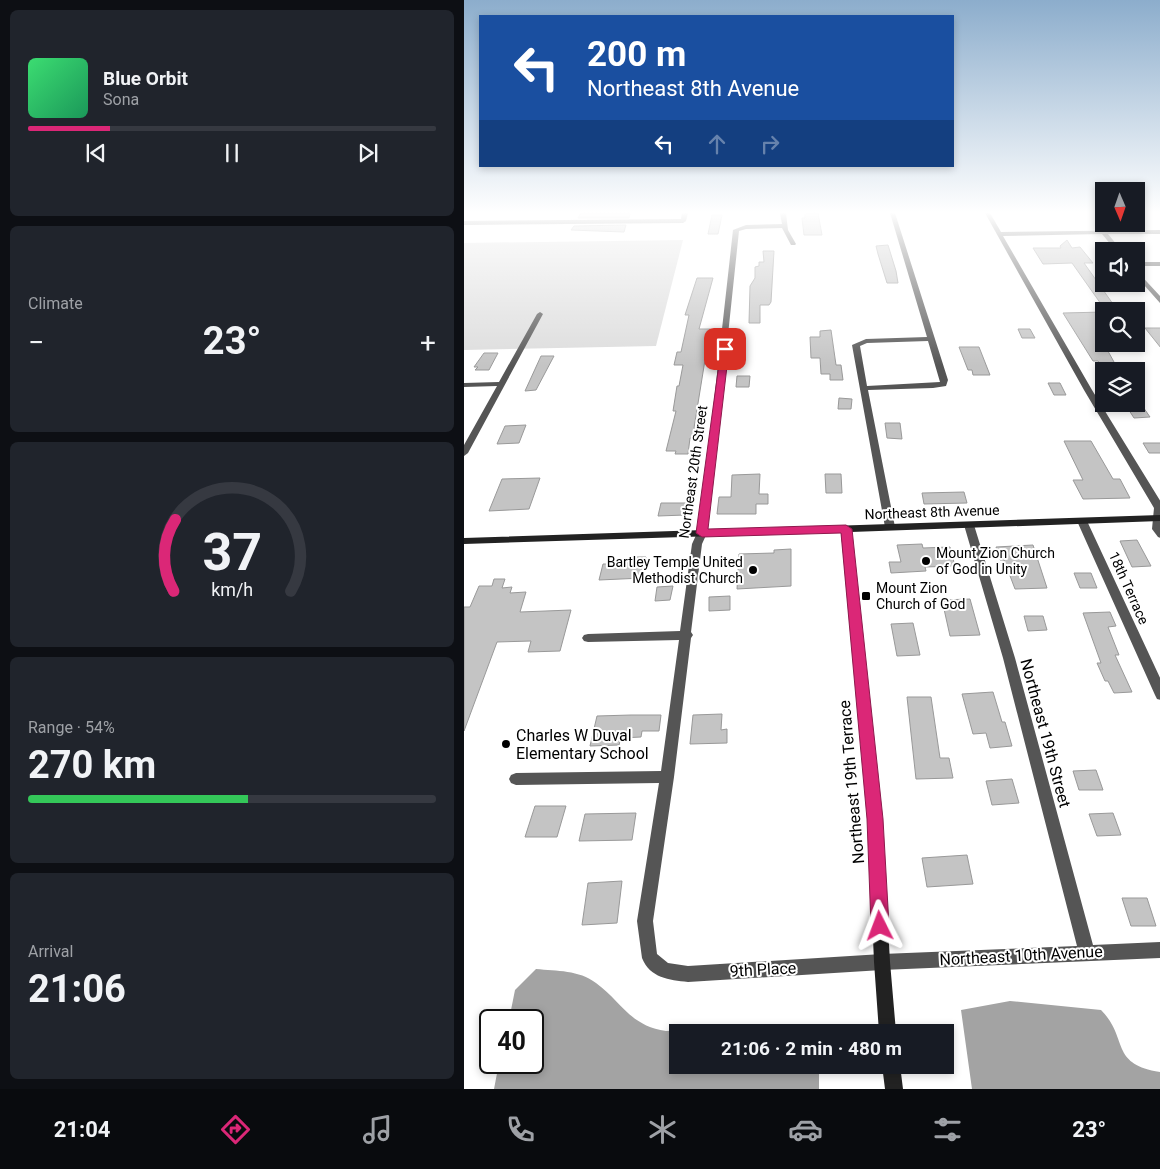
<!DOCTYPE html>
<html lang="en">
<head>
<meta charset="utf-8">
<style>
  :root { --surface:#171b24; --page:#20242c; --text:#f1f3f6; --muted:#9ea1a6; --line:#363941; --accent:#db2777 }
  body { margin:0; font-family:Roboto,sans-serif; background:var(--page); color:var(--text); height:100vh; display:flex; flex-direction:column; font-size:19px; white-space:nowrap }
  * { box-sizing:border-box; margin:0 }
  p { font-size:16px; color:var(--muted) }
  .icon { flex:none; width:28px; height:28px; fill:none; stroke:currentColor; stroke-width:2; stroke-linecap:round; stroke-linejoin:round }
  .map { position:relative; flex:1; overflow:hidden }
  .details { display:flex; flex-direction:column; gap:10px; padding:10px; background:#0d0f14; width:464px }
  .details>* { flex:none }
  .banner { position:absolute; left:15px; top:15px; width:475px; height:152px; border-radius:0px; box-shadow:0 2px 8px #0003; background:#1a4fa0; color:#fff; overflow:hidden }
  .needle { width:32px; rotate:178deg }
  .buttons { position:absolute; left:631px; top:182px; display:grid; gap:10px }
  .buttons a { display:grid; place-items:center; width:50px; height:50px; border-radius:0px; background:var(--surface); box-shadow:0 2px 8px #0003; font-size:25px }
  .speed { position:absolute; left:15px; top:1009px; display:flex; gap:10px; font-size:25px; font-weight:700; text-align:center }
  .speed>* { display:grid; place-content:center; width:65px; height:65px; border-radius:50%; background:var(--surface); box-shadow:0 2px 8px #0003; line-height:1 }
  .speed .limit { border:2px solid #111; border-radius:8px; background:#fff; color:#111 }
  .pin { position:absolute; display:grid; place-items:center; width:42px; height:42px; color:#fff; margin:-21px; border-radius:10px; box-shadow:0 2px 8px #0006 }
  .me { position:absolute; width:55px; margin:-28px; rotate:357deg; stroke-linejoin:round; filter:drop-shadow(0 0 4px #0008) }
  .turn { display:flex; align-items:center; gap:18px; height:105px; padding:0 25px; font-size:22px }
  .turn .icon { width:65px; height:65px; stroke-width:2.5 }
  .turn b { display:block; font-size:35px; line-height:42px }
  .lanes { display:flex; align-items:center; height:48px; padding:0 25px; background:#0003; justify-content:center; gap:25px; direction:ltr }
  .lanes .off { opacity:.35 }
  .big { font-size:38px; font-weight:700; line-height:1.1 }
  .details .tile { flex:1; display:flex; flex-direction:column; justify-content:center; gap:8px; min-width:0; padding:0 18px; border-radius:8px; background:var(--page) }
  .details .dial { align-items:center; gap:0 }
  .dial svg { height:130px; overflow:visible; fill:none; stroke:var(--line); stroke-width:7; stroke-linecap:round; text-anchor:middle }
  .dial text { fill:var(--text); stroke:none }
  .song { display:flex; align-items:center; gap:15px }
  .cover { width:60px; height:60px; border-radius:8px; background:linear-gradient(135deg,hsl(140 70% 55%),hsl(150 70% 35%)) }
  .played { height:5px; border-radius:2px; background:linear-gradient(90deg,var(--accent) 20%,var(--line) 20%) }
  .keys { display:flex; justify-content:space-around; direction:ltr }
  .heat { display:flex; justify-content:space-between; align-items:center; font-size:28px; direction:ltr }
  .charge { height:8px; border-radius:4px; background:linear-gradient(90deg,#34c759 54%,var(--line) 0) }
  .trip { position:absolute; left:205px; top:1024px; width:285px; height:50px; border-radius:0px; background:var(--surface); box-shadow:0 2px 8px #0003; font-weight:700; line-height:50px; text-align:center }
  .menu { display:flex; height:80px; justify-content:space-around; align-items:center; background:#090b0e; color:var(--muted) }
  .menu .icon { width:35px; height:35px }
  .menu .current { color:var(--accent) }
  .menu b { font-size:22px; color:var(--text) }
  main { display:flex; flex:1; min-height:0 }
  .map>svg:first-child { display:block }
</style>
</head>
<body>
<main>
<section class="details">
<div class="tile">
<div class="song"><i class="cover"></i><div><b>Blue Orbit</b><p>Sona</p></div></div>
<div class="played"></div>
<div class="keys"><svg class="icon" aria-label="previous" viewBox="0 0 24 24"><path d="M18 5L8 12l10 7zM5 5v14"/></svg><svg class="icon" aria-label="pause" viewBox="0 0 24 24"><path d="M8 5v14M16 5v14"/></svg><svg class="icon" aria-label="next" viewBox="0 0 24 24"><path d="M6 5l10 7-10 7zM19 5v14"/></svg></div>
</div>
<div class="tile"><p>Climate</p>
<div class="heat"><a>−</a><b class="big">23°</b><a>+</a></div>
</div>
<div class="tile dial"><svg viewBox="0 0 100 80">
<path d="M14 69A42 42 0 1 1 86 69"/>
<path d="M14 69A42 42 0 0 1 15 25" stroke="#db2777"/>
<text x="50" y="56" font-size="32" font-weight="700">37</text>
<text x="50" y="72" font-size="11">km/h</text>
</svg></div>
<div class="tile"><p>Range · 54%</p><b class="big">270 km</b><div class="charge"></div></div>
<div class="tile"><p>Arrival</p><b class="big">21:06</b></div>
</section>
<div class="map">
<svg width="697" height="1089" viewBox="0 0 697 1089">
  <rect width="100%" height="100%" fill="#fff"/>
  <path fill="#dcdcdc" d="M219,240L192,346L0,350V243Z"/>
  <path fill="#a3a3a3" d="M72,969C93,971 115,970 132,983C158,1002 166,1026 202,1031L347,1024L349,1032H214V1065H355V1089H30L35,1063L69,1062V1020H45L51,990Z
    M546,1001L637,1010C665,1038 645,1064 696,1072V1089H508L497,1010Z"/>
  <path fill="#c4c4c4" stroke="#999" d="M117,213H166L165,218H114Z
    M354,213L358,235H340L338,218H341V214Z
    M248,215H258L254,234H244Z
    M162,225L160,232L107,230L110,226Z
    M603,240L608,248L616,247L629,263H620L649,304H637L608,263L579,264L569,248H597L596,246Z
    M424,245L432,271L434,283H423L414,254L412,246Z
    M299,251H310L307,302L305,305H296V323H285L286,286L291,278V267L295,266V262H300Z
    M233,278H249L235,329H246L230,428H233L231,438H226L224,454H211L212,451H202L212,411H209L213,386H215L219,365H210L213,352H217L225,315H221Z
    M640,312V344L655,371H641L634,361H629L599,313Z
    M681,328H697V348Z
    M554,329H566L571,338H558Z
    M367,330L372,365H377L379,380H366V374H357L356,358H347L346,337H356V331Z
    M495,347H515L526,375H509L508,370H504Z
    M20,353H34L25,370H11L14,367H10Z
    M77,356H90L72,390L61,391Z
    M273,376H286L285,387H272Z
    M584,383H596L602,395H590Z
    M375,398L388,399L387,409H374Z
    M661,404H677L686,417L670,418Z
    M421,423H436L438,439L423,438Z
    M62,425L55,443L33,444L41,426Z
    M600,441H627L649,479H656L666,498L619,499L609,480H619Z
    M679,443H697V453H685Z
    M296,474L295,494H304V504H292V514H253L255,497H267L268,475Z
    M361,474H377L378,493H362Z
    M76,478L65,509L25,511L38,479Z
    M500,492L503,503L460,504L458,493Z
    M197,503H223L221,515L194,516Z
    M673,540L687,566L668,567L656,541Z
    M458,544L459,548L486,547L491,566L461,567L462,571L427,573L425,562H437L433,545Z
    M569,545L583,588L551,589L540,560H536L532,547Z
    M327,549V586L273,589L275,554L310,553V550Z
    M171,557H182L179,578L135,580L139,564H144L145,560L171,559Z
    M610,573H627L633,588H616Z
    M30,579H41L38,588L48,587L46,593L62,592L56,612L107,610L96,651L64,652L67,641L33,642L0,731V607H6L15,586H28Z
    M209,586L206,600L191,601L193,587Z
    M266,596V610L245,611V597Z
    M506,599L516,635L486,636L478,600Z
    M646,612L652,626L644,627L655,655H651L668,692L650,693L644,681H641L633,663H637L619,613Z
    M560,616H579L583,630L564,631Z
    M449,623L456,655L433,656L427,624Z
    M529,692L538,722H541L548,746L526,748L522,733L509,734L498,694Z
    M443,697H467L476,758H485L489,778L452,779Z
    M258,714L257,730L263,729V743L226,744L229,715Z
    M167,715H197L195,731H178L177,737L157,738L155,745L126,746L133,716Z
    M632,770L639,790H615L609,771Z
    M548,779L555,803L528,805L522,781Z
    M71,806H102L93,837H61Z
    M172,813L168,840L115,841L121,814Z
    M649,813L657,835L633,836L625,814Z
    M503,855L509,884L463,887L458,858Z
    M158,881L153,923L118,925L124,883Z
    M658,898H683L692,926H667Z"/>
  <g fill="none" stroke-linecap="round" stroke-linejoin="round">
    <path fill="#555" fill-rule="evenodd" d="M218,213H224L222,221L219,223L0,225V221L217,219Z
      M316,213H322L324,230L332,244L331,245H327L318,228L282,229L275,231L243,533L238,544L227,632L229,635L227,638L210,777L189,921L193,954L204,963L224,966L418,954L613,946L539,658L500,525L505,522L510,525L551,658L629,945L697,942V958L418,970L224,982C205,980 186,978 178,958L173,921L195,783L52,785L47,783L45,779L47,775L52,773L197,771L215,640L124,642L120,641L118,638L120,635L124,634L216,631L228,544L233,533L243,464L269,230L282,225L318,224Z
      M426,213H431L484,380L482,386L469,388L404,390L431,527L426,530L421,527L388,345L402,339L463,337ZM464,341L476,382L403,386L396,346L403,343Z
      M521,213H526L537,232L697,230V234H644L658,251H652L638,234L539,236L628,390L697,502V538L694,537L688,529L690,508L620,390Z
      M672,262H697V266H672Z
      M672,270L697,297V304L672,276Z
      M76,312L79,314L4,453L0,456V445L33,386L0,387V383L35,382L73,314Z
      M618,518L623,521L697,680V700L693,699L691,695L613,521Z"/>
    <path fill="#222" fill-rule="evenodd" d="M697,515V521L387,532L418,819L426,962L432,1032H415L410,962L404,819L377,532L0,544V538Z
      M418,1065H436L439,1089H421Z"/>
  </g>
  <linearGradient id="sky" x2="0" y2="1"><stop stop-color="#8cadcc"/><stop offset="0.58" stop-color="#fff"/><stop offset="1" stop-color="#fff" stop-opacity="0"/></linearGradient>
  <rect width="697" height="366" fill="url(#sky)"/>
  <path fill="#db2777" stroke="#8e194d" d="M261,346L265,349L244,529L382,525L388,529L419,819L425,926L422,932L416,935L410,932L407,926L403,819L377,533L238,537L232,533L257,349Z"/>
  <g fill="#000" stroke="#fff" stroke-width="2">
    <circle cx="462" cy="561" r="5"/>
    <circle cx="289" cy="570" r="5"/>
    <rect x="397" y="591" width="10" height="10" rx="2.5"/>
    <circle cx="42" cy="744" r="5"/>
  </g>
  <g text-anchor="middle" stroke-width="4" stroke-linejoin="round" paint-order="stroke">
    <g font-size="14" fill="#000" stroke="#fff">
      <text transform="translate(229 472) rotate(-82)" y="5">Northeast 20th Street</text>
      <text transform="translate(468 512) rotate(-2)" y="5">Northeast 8th Avenue</text>
      <text transform="translate(665 588) rotate(66)" y="5">18th Terrace</text>
    </g>
    <g font-size="14" fill="#000" stroke="#fff" text-anchor="start">
      <text x="472" y="558">Mount Zion Church<tspan x="472" dy="16">of God in Unity</tspan></text>
      <text x="279" y="567" text-anchor="end">Bartley Temple United<tspan x="279" dy="16">Methodist Church</tspan></text>
      <text x="412" y="593">Mount Zion<tspan x="412" dy="16">Church of God</tspan></text>
    </g>
    <g font-size="16" fill="#000" stroke="#fff">
      <text transform="translate(582 733) rotate(75)" y="6">Northeast 19th Street</text>
      <text transform="translate(387 782) rotate(-95)" y="6">Northeast 19th Terrace</text>
      <text transform="translate(557 955) rotate(-3)" y="6">Northeast 10th Avenue</text>
      <text transform="translate(299 969) rotate(-3)" y="6">9th Place</text>
    </g>
    <g font-size="16" fill="#000" stroke="#fff" text-anchor="start">
      <text x="52" y="741">Charles W Duval<tspan x="52" dy="18">Elementary School</tspan></text>
    </g>
  </g>
</svg>
<div class="buttons">
<a><svg class="needle" viewBox="-14 -14 28 28"><path d="M0-13l5 13h-10z" fill="#e53935"/><path d="M0 13l5-13h-10z" fill="#9ea1a6"/></svg></a>
<a><svg class="icon" aria-label="sound" viewBox="0 0 24 24"><path d="M4 9h4l5-4v14l-5-4H4zM17 9q2 3 0 6"/></svg></a>
<a><svg class="icon" aria-label="search" viewBox="0 0 24 24"><circle cx="10" cy="10" r="6"/><path d="M15 15l6 6"/></svg></a>
<a><svg class="icon" aria-label="layers" viewBox="0 0 24 24"><path d="M12 4l9 5-9 5-9-5zM3 14l9 5 9-5"/></svg></a>
</div>
<div class="speed"><div class="limit">40</div></div>
<div class="pin" style="left:261px;top:349px;background:#d93025"><svg class="icon" aria-label="arrive" viewBox="0 0 24 24"><path d="M6 21V4h12l-3 4 3 4H6"/></svg></div>
<svg class="me" style="left:416px;top:926px" viewBox="-20 -20 40 40"><path d="M0-17L14 15 0 8-14 15z" fill="#db2777" stroke="#fff" stroke-width="4"/></svg>
<div class="trip">21:06 · 2 min · 480 m</div>
<div class="banner">
<div class="turn"><svg class="icon" aria-label="left" viewBox="0 0 24 24"><path d="M17 20v-9H6M10 6l-5 5 5 5"/></svg><div><b>200 m</b>Northeast 8th Avenue</div></div>
<div class="lanes"><svg class="icon" aria-label="left" viewBox="0 0 24 24"><path d="M17 20v-9H6M10 6l-5 5 5 5"/></svg><svg class="icon off" aria-label="ahead" viewBox="0 0 24 24"><path d="M12 20V5M6 11l6-6 6 6"/></svg><svg class="icon off" aria-label="right" viewBox="0 0 24 24"><path d="M7 20v-9h11M14 6l5 5-5 5"/></svg></div>
</div>
</div>
</main>
<nav class="menu">
<b>21:04</b>
<svg class="icon current" aria-label="directions" viewBox="0 0 24 24"><path d="M12 3l9 9-9 9-9-9zM9 14v-3h6M13 9l2 2-2 2"/></svg>
<svg class="icon" aria-label="music" viewBox="0 0 24 24"><path d="M9 18V5l10-2v13"/><circle cx="6" cy="18" r="3"/><circle cx="16" cy="16" r="3"/></svg>
<svg class="icon" aria-label="phone" viewBox="0 0 24 24"><path d="M5 4h4l2 5-3 2q2 4 5 5l2-3 5 2v4C11 20 4 13 5 4z"/></svg>
<svg class="icon" aria-label="climate" viewBox="0 0 24 24"><path d="M12 3v18M4 7l16 10M4 17L20 7"/></svg>
<svg class="icon" aria-label="car" viewBox="0 0 24 24"><path d="M5 17H2v-5l4-1 3-4h7l3 4 3 1v5h-3M9 17h6M6 11h13"/><circle cx="7" cy="17" r="2"/><circle cx="17" cy="17" r="2"/></svg>
<svg class="icon" aria-label="filters" viewBox="0 0 24 24"><path d="M4 7h16M4 17h16"/><circle cx="9" cy="7" r="2"/><circle cx="15" cy="17" r="2"/></svg>
<b>23°</b>
</nav>
</body>
</html>
